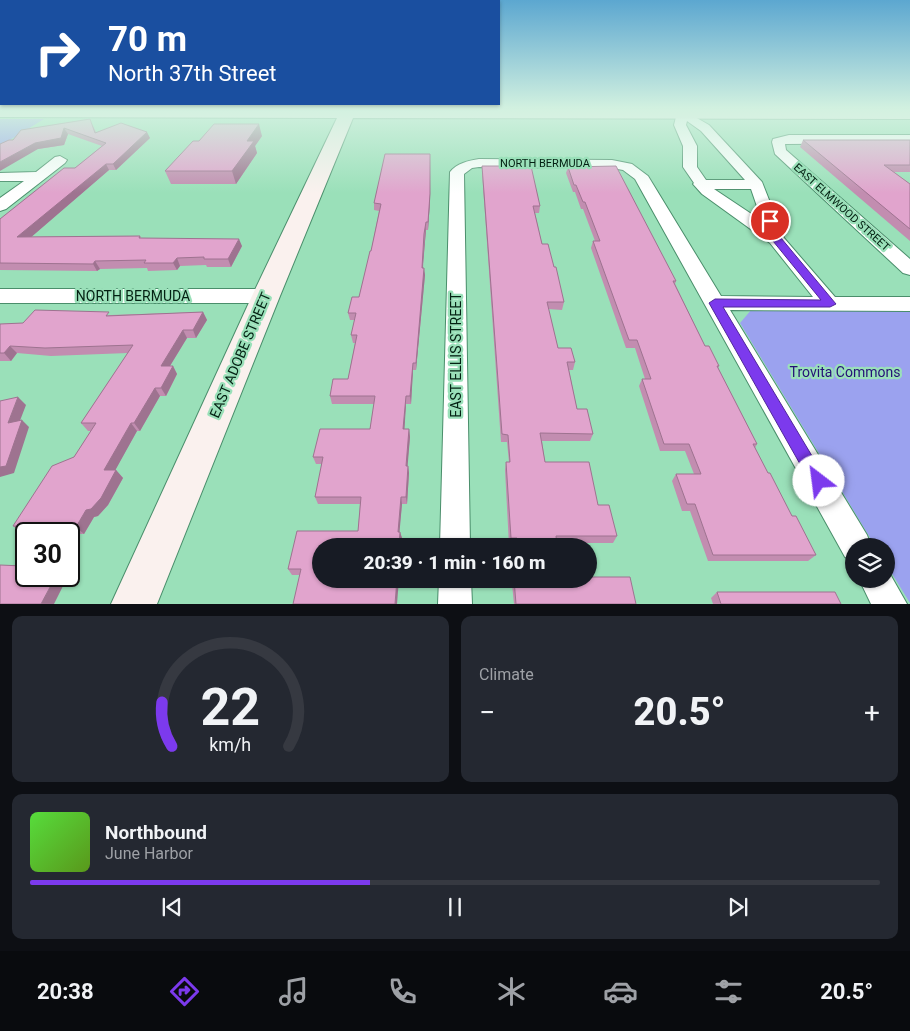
<!DOCTYPE html>
<html lang="en">
<head>
<meta charset="utf-8">
<style>
  :root { --surface:#171b24; --page:#242831; --text:#f1f3f6; --muted:#9ea1a6; --line:#363941; --accent:#7c3aed }
  body { margin:0; font-family:Roboto,sans-serif; background:var(--page); color:var(--text); height:100vh; display:flex; flex-direction:column; font-size:19px; white-space:nowrap }
  * { box-sizing:border-box; margin:0 }
  p { font-size:16px; color:var(--muted) }
  .icon { flex:none; width:28px; height:28px; fill:none; stroke:currentColor; stroke-width:2; stroke-linecap:round; stroke-linejoin:round }
  .map { position:relative; height:604px; overflow:hidden }
  .side { display:flex; flex-direction:column; gap:12px; padding:12px; background:#0d0f14; flex:1 }
  .side>* { flex:none }
  .guide { position:absolute; left:0px; top:0px; width:500px; height:105px; box-shadow:0 1px 4px #0004; background:#1a4fa0; color:#fff; overflow:hidden }
  .buttons { position:absolute; left:845px; top:538px; display:grid; gap:10px }
  .buttons a { display:grid; place-items:center; width:50px; height:50px; border-radius:50%; background:var(--surface); box-shadow:0 1px 4px #0004; font-size:25px }
  .speed { position:absolute; left:15px; top:522px; display:flex; gap:10px; font-size:25px; font-weight:700; text-align:center }
  .speed>* { display:grid; place-content:center; width:65px; height:65px; border-radius:50%; background:var(--surface); box-shadow:0 1px 4px #0004; line-height:1 }
  .speed .limit { border:2px solid #111; border-radius:8px; background:#fff; color:#111 }
  .pin { position:absolute; display:grid; place-items:center; width:42px; height:42px; color:#fff; margin:-21px; border:2px solid #fff; border-radius:50%; box-shadow:0 1px 5px #0007 }
  .me { position:absolute; width:55px; margin:-28px; rotate:330deg; stroke-linejoin:round; filter:drop-shadow(0 0 4px #0008) }
  .turn { display:flex; align-items:center; gap:18px; height:105px; padding:0 25px; font-size:22px }
  .turn .icon { width:65px; height:65px; stroke-width:2.5 }
  .turn b { display:block; font-size:35px; line-height:42px }
  .big { font-size:38px; font-weight:800; line-height:1.1 }
  .side .tile { flex:1; display:flex; flex-direction:column; justify-content:center; gap:8px; min-width:0; padding:0 18px; border-radius:10px; background:var(--page) }
  .side .dial { align-items:center; gap:0 }
  .dial svg { height:130px; overflow:visible; fill:none; stroke:var(--line); stroke-width:7; stroke-linecap:round; text-anchor:middle }
  .dial text { fill:var(--text); stroke:none }
  .song { display:flex; align-items:center; gap:15px }
  .cover { width:60px; height:60px; border-radius:8px; background:linear-gradient(135deg,hsl(110 70% 55%),hsl(90 70% 35%)) }
  .played { height:5px; border-radius:2px; background:linear-gradient(90deg,var(--accent) 40%,var(--line) 40%) }
  .keys { display:flex; justify-content:space-around; direction:ltr }
  .heat { display:flex; justify-content:space-between; align-items:center; font-size:28px; direction:ltr }
  .side .tiles { flex:1; display:grid; gap:12px; grid-template-columns:1fr 1fr }
  .tile:last-child { grid-column:span 2 }
  .trip { position:absolute; left:312px; top:538px; width:285px; height:50px; border-radius:25px; background:var(--surface); box-shadow:0 1px 4px #0004; font-weight:800; line-height:50px; text-align:center }
  .tab-bar { display:flex; height:80px; justify-content:space-around; align-items:center; background:#090b0e; color:var(--muted) }
  .tab-bar .icon { width:35px; height:35px }
  .tab-bar .current { color:var(--accent) }
  .tab-bar b { font-size:22px; color:var(--text) }
  .map>svg:first-child { display:block }
</style>
</head>
<body>
<div class="map">
<svg width="910" height="604" viewBox="0 0 910 604">
  <rect width="100%" height="100%" fill="#9ae0b9"/>
  <path fill="#9ba2ef" d="M0,119H44L0,146Z
    M910,308V603L886,564V546H875L740,323L752,309Z"/>
  <g fill="none" stroke-linecap="round" stroke-linejoin="round">
    <g stroke="#4a8e6b" stroke-width="2">
      <path id="street" d="M683,110L709,125L762,182L784,238L835,297H910V311L730,310L867,535L871,546H854V561L845,557L635,179L623,170L612,168L479,167L472,168L464,174L470,546H440L450,172C457,163 468,161 479,159L612,160L632,164L648,176L721,296L813,297L770,243L702,194L693,184L694,183L683,167V146L674,125L677,113ZM687,121L701,131L745,180H706L697,167V146L686,125ZM714,189H751L762,221Z
        M789,135H910V143L785,144L786,150L910,259V275L903,273L775,154L772,142L773,139Z
        M60,156L67,160L65,163L6,209L0,211V198L24,181H0V173L36,172L55,157Z
        M0,289H266L273,291L276,296L273,301L266,303H0Z
        M886,567L907,604H871L859,579H886Z
        M439,579H471L472,604H438Z"/>
    </g>
    <g stroke="#4a8e6b" stroke-width="2">
      <path id="secondary" d="M0,109H910V119L353,118L280,296L157,604H111L252,296L337,118L0,117Z"/>
    </g>
    <use href="#street" fill="#fff" fill-rule="evenodd"/>
    <use href="#secondary" fill="#faf1ee" fill-rule="evenodd"/>
  </g>
  <path fill="#c28db0" d="M93,126L96,132L150,138L116,170H109L31,237L140,236L141,238L242,246L231,267H207L206,265L180,266L177,270L148,271L147,268L100,269L97,271L0,270V219L75,168L102,146L68,134L64,145L38,149L13,140L21,130Z
    M262,136L255,146L257,153L236,184H171L165,171L199,141Z
    M803,140H910V172H894L910,184V241L800,147Z
    M482,166L540,206L539,213H535L542,244L554,267L564,302L562,310L548,309L558,348L575,362L573,370H569L577,409L593,434L590,441H542L545,462L598,505L617,536L613,543H557V546H516V545H509L505,470L506,462H509L507,442H501L482,172Z
    M568,167L676,281L675,284L705,346L719,366L718,368L757,444L755,448L768,473L792,516L816,555L808,561H708L690,511H682L672,481L676,474H694L685,451H660L639,386L642,379H645L635,348H626L591,248L593,241H595L583,209H581L575,192H573L566,173Z
    M430,201L428,230H426L425,241L423,268L425,275L416,370H413L411,404H406L404,429H409L410,437L407,466H408L409,473L407,504H402L399,532H400L402,538L299,575H292L288,569L358,531L360,504H318L315,497L322,464H316L313,457L370,429L374,404H332L330,396L348,379L355,343H353L351,335L355,320H350L348,313L359,297L371,251L379,211L374,210V203Z
    M203,312L207,320L196,338H187L170,366H173L177,374L166,396H160L140,431H137L115,470H116L123,478L108,505L98,516L94,517L84,534L22,533L13,526L74,457L91,431H88L81,423L128,353L51,356L17,353L11,361H0V324L23,323L111,315Z
    M513,579H589L636,604H514L512,584Z
    M717,592L841,604H713L711,598Z"/>
  <path fill="#9e7390" d="M259,124L262,136L255,146L257,153L236,184L232,171L247,141Z
    M64,128L68,134L64,145L38,149L0,171V162L35,143Z
    M147,132L150,138L116,170L113,164Z
    M430,154V201L428,230V222Z
    M106,164L109,170L22,245L17,237Z
    M426,222V230L422,275V268Z
    M239,239L242,246L231,267L228,259Z
    M177,258L180,266L177,270L173,263Z
    M95,261L100,269L97,271L93,264Z
    M424,268L425,275L416,370V363Z
    M203,312L207,320L196,338L193,330Z
    M183,330L187,338L165,374L161,366Z
    M10,346L17,353L11,361L4,353Z
    M413,363V370L411,404L410,396Z
    M173,366L177,374L166,396L161,388Z
    M155,388L160,396L140,431L134,423Z
    M406,396V404L404,437L403,429Z
    M18,397L26,405L16,431L8,423Z
    M22,420L29,427L14,473L0,477V467Z
    M131,423L137,431L111,478L104,470Z
    M409,429L410,437L407,473L406,466Z
    M408,466L409,473L407,504L406,497Z
    M116,470L123,478L108,505L98,516L94,517L84,534L76,527L86,510Z
    M401,497L402,504L399,538L398,532Z
    M400,532L402,538L401,546H399Z
    M69,559L75,564L69,575Z
    M56,576H68L54,604H41Z
    M397,579H399L397,604H395Z"/>
  <path fill="#e1a4cd" stroke="#9e7390" d="M90,119L95,133L121,123L147,132L113,164H106L17,237L140,236L139,238L239,239L228,259H204V257L177,258L173,263H144L146,260L95,261L93,264L0,263V219L64,168H75L106,143L64,128L61,138L35,143L0,162V144L9,140H13L21,130Z
    M214,124H259L247,141H254L232,171H165L193,141H199Z
    M803,140H910V165H884L910,184V229Z
    M385,154H430V194L428,222H426L424,234L422,268H424L416,363H413L410,396H406L403,429H409L406,466H408L406,497H401L398,532H400L399,546H321V579H397L395,604H293L301,569H288L297,531H358L361,497H315L323,457H313L320,429H370L375,396H330L333,379H348L357,335H351L356,313H348L352,297H359L370,251H371L381,204L374,203Z
    M482,166H531L540,206H533L542,244H548L554,267H556L564,302H547L558,348H571L575,362H567L577,409H587L593,434L540,433L545,462H589L598,505H609L617,536H556L557,546H518L517,538H511L506,462H510L508,435L502,434Z
    M616,166L676,281H673L705,346H709L719,366H717L757,444H753L768,473H770L792,516H796L816,555H713L695,504H687L676,474H701L689,444H664L642,379H651L637,340H629L593,241H600L585,202H583L576,185H574L568,167Z
    M35,310L109,312L106,316L203,312L193,330H183L161,366H173L161,388H155L134,423H131L104,470H116L101,498L91,509L86,510L76,527L13,526L52,466L74,457L96,423H81L133,345L45,348L10,346L4,353H0V324L23,323Z
    M18,397L8,423L22,420L6,466L0,467V401Z
    M26,561V576H56L41,604H0V565L23,566Z
    M589,577H630L636,604H516L514,579H589Z
    M717,592H835L841,604H721Z"/>
  <linearGradient id="sky" x2="0" y2="1"><stop stop-color="#5ca7d0"/><stop offset="0.56" stop-color="#d2f1e0"/><stop offset="1" stop-color="#d2f1e0" stop-opacity="0"/></linearGradient>
  <rect width="910" height="193" fill="url(#sky)"/>
  <path fill="#7c3aed" stroke="#51269a" d="M770,218L774,221L781,238L836,304L830,307H723L824,476L827,481L824,487L819,489L813,487L709,303L715,299L821,300L773,241L765,221Z"/>
  <g text-anchor="middle" stroke-width="4.5" stroke-linejoin="round" paint-order="stroke">
    <g font-size="11" fill="#032012" stroke="#9ae0b9">
      <text x="545" y="167">NORTH BERMUDA</text>
      <text transform="translate(842 207) rotate(42)" y="4">EAST ELMWOOD STREET</text>
    </g>
    <g font-size="14" fill="#032012" stroke="#9ae0b9">
      <text x="133" y="301">NORTH BERMUDA</text>
      <text transform="translate(240 355) rotate(-67)" y="5">EAST ADOBE STREET</text>
      <text transform="translate(456 355) rotate(-90)" y="5">EAST ELLIS STREET</text>
    </g>
    <g font-size="14" fill="#241076" stroke="#9ae0b9">
      <text x="845" y="377">Trovita Commons</text>
    </g>
  </g>
</svg>
<div class="buttons">
<a><svg class="icon" aria-label="layers" viewBox="0 0 24 24"><path d="M12 4l9 5-9 5-9-5zM3 14l9 5 9-5"/></svg></a>
</div>
<div class="speed"><div class="limit">30</div></div>
<div class="pin" style="left:770px;top:221px;background:#d93025"><svg class="icon" aria-label="arrive" viewBox="0 0 24 24"><path d="M6 21V4h12l-3 4 3 4H6"/></svg></div>
<svg class="me" style="left:819px;top:481px" viewBox="-20 -20 40 40"><circle r="19" fill="#fff"/><path d="M0-13L10 11 0 6-10 11z" fill="#7c3aed"/></svg>
<div class="trip">20:39 · 1 min · 160 m</div>
<div class="guide">
<div class="turn"><svg class="icon" aria-label="right" viewBox="0 0 24 24"><path d="M7 20v-9h11M14 6l5 5-5 5"/></svg><div><b>70 m</b>North 37th Street</div></div>
</div>
</div>
<section class="side">
<div class="tiles">
<div class="tile dial"><svg viewBox="0 0 100 80">
<path d="M14 69A42 42 0 1 1 86 69"/>
<path d="M14 69A42 42 0 0 1 8 42" stroke="#7c3aed"/>
<text x="50" y="56" font-size="32" font-weight="700">22</text>
<text x="50" y="72" font-size="11">km/h</text>
</svg></div>
<div class="tile"><p>Climate</p>
<div class="heat"><a>−</a><b class="big">20.5°</b><a>+</a></div>
</div>
<div class="tile">
<div class="song"><i class="cover"></i><div><b>Northbound</b><p>June Harbor</p></div></div>
<div class="played"></div>
<div class="keys"><svg class="icon" aria-label="previous" viewBox="0 0 24 24"><path d="M18 5L8 12l10 7zM5 5v14"/></svg><svg class="icon" aria-label="pause" viewBox="0 0 24 24"><path d="M8 5v14M16 5v14"/></svg><svg class="icon" aria-label="next" viewBox="0 0 24 24"><path d="M6 5l10 7-10 7zM19 5v14"/></svg></div>
</div>
</div>
</section>
<nav class="tab-bar">
<b>20:38</b>
<svg class="icon current" aria-label="directions" viewBox="0 0 24 24"><path d="M12 3l9 9-9 9-9-9zM9 14v-3h6M13 9l2 2-2 2"/></svg>
<svg class="icon" aria-label="music" viewBox="0 0 24 24"><path d="M9 18V5l10-2v13"/><circle cx="6" cy="18" r="3"/><circle cx="16" cy="16" r="3"/></svg>
<svg class="icon" aria-label="phone" viewBox="0 0 24 24"><path d="M5 4h4l2 5-3 2q2 4 5 5l2-3 5 2v4C11 20 4 13 5 4z"/></svg>
<svg class="icon" aria-label="climate" viewBox="0 0 24 24"><path d="M12 3v18M4 7l16 10M4 17L20 7"/></svg>
<svg class="icon" aria-label="car" viewBox="0 0 24 24"><path d="M5 17H2v-5l4-1 3-4h7l3 4 3 1v5h-3M9 17h6M6 11h13"/><circle cx="7" cy="17" r="2"/><circle cx="17" cy="17" r="2"/></svg>
<svg class="icon" aria-label="filters" viewBox="0 0 24 24"><path d="M4 7h16M4 17h16"/><circle cx="9" cy="7" r="2"/><circle cx="15" cy="17" r="2"/></svg>
<b>20.5°</b>
</nav>
</body>
</html>
